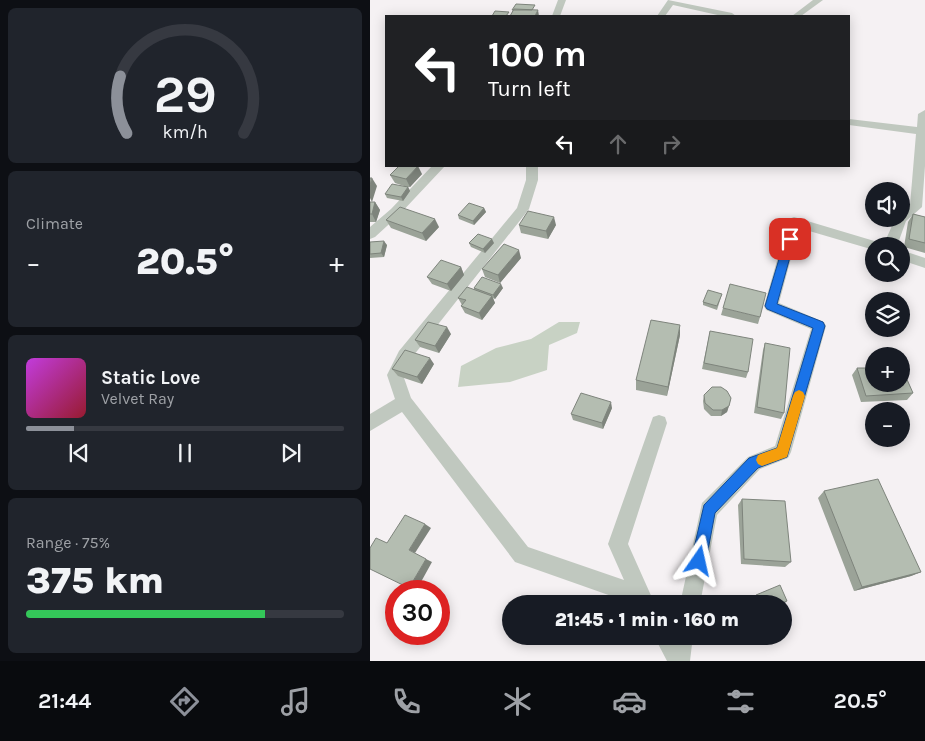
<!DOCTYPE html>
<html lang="en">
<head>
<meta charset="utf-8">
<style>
  :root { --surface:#171b24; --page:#20242c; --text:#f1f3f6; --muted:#9ea1a6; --line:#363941; --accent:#8c9099 }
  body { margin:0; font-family:Karla,sans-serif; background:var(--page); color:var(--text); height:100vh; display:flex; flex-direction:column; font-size:19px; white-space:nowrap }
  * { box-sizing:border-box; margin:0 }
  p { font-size:16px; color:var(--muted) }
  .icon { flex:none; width:28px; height:28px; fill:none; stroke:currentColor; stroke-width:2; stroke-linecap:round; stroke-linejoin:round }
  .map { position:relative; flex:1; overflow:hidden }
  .panel { display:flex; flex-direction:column; gap:8px; padding:8px; background:#0d0f14; width:370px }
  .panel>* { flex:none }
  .hud { position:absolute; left:15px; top:15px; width:465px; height:152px; border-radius:0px; box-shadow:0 2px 12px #0003; background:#202124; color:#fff; overflow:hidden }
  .tools { position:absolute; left:495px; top:182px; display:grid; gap:10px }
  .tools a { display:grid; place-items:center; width:45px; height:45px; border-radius:50%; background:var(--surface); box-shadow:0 2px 12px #0003; font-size:25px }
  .speed { position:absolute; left:15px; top:580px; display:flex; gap:10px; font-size:25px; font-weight:700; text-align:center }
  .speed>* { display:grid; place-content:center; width:65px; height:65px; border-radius:50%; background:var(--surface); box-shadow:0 2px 12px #0003; line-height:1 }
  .speed .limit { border:8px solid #d22; background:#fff; color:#111 }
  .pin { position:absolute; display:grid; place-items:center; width:42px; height:42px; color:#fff; margin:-21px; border-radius:10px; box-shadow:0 2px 8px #0006 }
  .me { position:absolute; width:55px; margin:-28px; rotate:11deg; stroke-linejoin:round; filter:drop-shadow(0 0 4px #0008) }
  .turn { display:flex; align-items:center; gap:18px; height:105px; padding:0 20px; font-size:22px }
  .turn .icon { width:65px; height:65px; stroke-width:2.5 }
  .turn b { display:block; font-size:35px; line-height:42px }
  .lanes { display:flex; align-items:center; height:48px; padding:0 20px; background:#0003; justify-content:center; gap:25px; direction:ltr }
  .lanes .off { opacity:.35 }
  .big { font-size:38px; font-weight:800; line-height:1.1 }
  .panel .widget { flex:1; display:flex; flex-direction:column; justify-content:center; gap:8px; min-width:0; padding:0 18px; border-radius:8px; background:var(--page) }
  .panel .dial { align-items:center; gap:0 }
  .dial svg { height:130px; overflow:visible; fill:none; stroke:var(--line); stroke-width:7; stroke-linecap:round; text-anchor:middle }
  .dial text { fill:var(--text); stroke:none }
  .song { display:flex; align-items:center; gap:15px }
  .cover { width:60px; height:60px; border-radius:8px; background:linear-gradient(135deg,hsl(290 70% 55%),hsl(350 70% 35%)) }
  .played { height:5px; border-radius:2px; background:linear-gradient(90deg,var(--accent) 15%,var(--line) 15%) }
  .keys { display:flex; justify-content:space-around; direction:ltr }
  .heat { display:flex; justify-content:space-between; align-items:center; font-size:28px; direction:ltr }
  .charge { height:8px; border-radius:4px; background:linear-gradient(90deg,#34c759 75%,var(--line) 0) }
  .trip { position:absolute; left:132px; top:595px; width:290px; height:50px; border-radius:25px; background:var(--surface); box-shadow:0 2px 12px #0003; font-weight:800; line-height:50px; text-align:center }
  .menu { display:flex; height:80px; justify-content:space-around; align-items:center; background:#090b0e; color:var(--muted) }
  .menu .icon { width:35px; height:35px }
  .menu .current { color:var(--accent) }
  .menu b { font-size:22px; color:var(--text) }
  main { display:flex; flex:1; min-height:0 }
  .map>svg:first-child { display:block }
</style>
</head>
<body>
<main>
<section class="panel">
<div class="widget dial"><svg viewBox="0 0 100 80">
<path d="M14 69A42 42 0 1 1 86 69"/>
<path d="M14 69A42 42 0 0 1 10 34" stroke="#8c9099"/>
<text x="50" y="56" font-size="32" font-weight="700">29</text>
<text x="50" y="72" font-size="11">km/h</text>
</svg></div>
<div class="widget"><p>Climate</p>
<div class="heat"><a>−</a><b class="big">20.5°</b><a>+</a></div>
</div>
<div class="widget">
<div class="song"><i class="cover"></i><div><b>Static Love</b><p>Velvet Ray</p></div></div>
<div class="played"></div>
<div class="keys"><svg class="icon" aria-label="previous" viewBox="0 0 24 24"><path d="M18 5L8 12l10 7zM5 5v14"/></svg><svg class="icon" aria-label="pause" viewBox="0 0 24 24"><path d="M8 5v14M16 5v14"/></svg><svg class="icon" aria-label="next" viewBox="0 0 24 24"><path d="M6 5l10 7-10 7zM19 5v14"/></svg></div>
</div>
<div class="widget"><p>Range · 75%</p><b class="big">375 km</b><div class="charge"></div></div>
</section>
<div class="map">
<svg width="555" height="661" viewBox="0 0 555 661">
  <rect width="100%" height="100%" fill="#f5f1f3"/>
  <path fill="#c8d2c4" d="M189,322H210L207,333L179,345L177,370L140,382L88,387L91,366L126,348L161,339Z"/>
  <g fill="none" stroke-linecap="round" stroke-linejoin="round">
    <path fill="#c0c8bf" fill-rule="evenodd" d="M188,0H196L190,16H182Z
      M298,0L362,13L366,16H352L303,5L295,16H287Z
      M443,0H453L431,16H422Z
      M555,110V166L552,207L536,221L527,246H513L525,219H531V212L540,205L546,134L479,125V119L547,127L548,114Z
      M62,166H75L29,215L5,237L0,239V227L21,209Z
      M156,166H168V180L159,209L40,360L33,375L41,398L158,547L254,580L238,544L283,417L289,415L295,417L297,423L258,544L283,600L282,604H264L145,562L32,412L0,431V414L25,399L17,375L29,351L147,208L156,180Z
      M424,217L511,243L513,246H504V250L429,228L409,303L454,322L456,326L421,452L418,458L390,469L347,515L330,604H310L332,503L378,457L405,446L441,329L396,310L394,306L418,222L419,219Z
      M531,250L555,258V268L531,260Z
      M284,636H323L320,661H297Z"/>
  </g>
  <path fill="#9ba398" d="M52,174L40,187H38L40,191L33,201L17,198L15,194L34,186L25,183L20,175Z
    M0,202H5L10,210L6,222H0Z
    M114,208L116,212L104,225L89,219L88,215Z
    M543,214L555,217V253L534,247L538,222Z
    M16,220L69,227L56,241L21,228Z
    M149,225H186L178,239L151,233Z
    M0,242L17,245L14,257L0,258Z
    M99,243H124L115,253L101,247Z
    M151,258L130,283L115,277L112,269Z
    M91,267L94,275L81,291L62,284L57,277Z
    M104,288H133L125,299L123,298L125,303L112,320L95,313L91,306L92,305L88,298L104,289Z
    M352,294L347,310L333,305V302Z
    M353,308L390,317L388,324L351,315Z
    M340,331L378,372L376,378L332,369Z
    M81,334L69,353L50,347L45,340Z
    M310,335L297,396L266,390V380Z
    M395,343L414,413L411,419L384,413L393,350Z
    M64,364L52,384L28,376L22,369Z
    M487,368L543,393L537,400L491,402L482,375Z
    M334,395L361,398L357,412L351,416H341L334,409L333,401Z
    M242,408L233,429L203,420L201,414Z
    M454,491L551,572L541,576L484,591L448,498Z
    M372,499L421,562L415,567L371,564L368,505Z
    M386,595L411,604H388L384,596Z"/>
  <path fill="#7e847c" d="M168,10L169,16H165Z
    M48,166L52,174L40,187L36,179Z
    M2,178L7,186L2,202L0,198V185Z
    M38,187L40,191L33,201L31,197Z
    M5,202L10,210L6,222L2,214Z
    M114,208L116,212L104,225L103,221Z
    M184,217L186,225L178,239L176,231Z
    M65,219L69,227L56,241L52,233Z
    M122,239L124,243L115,253L113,249Z
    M14,241L17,245L14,257L11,253Z
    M149,250L151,258L130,283L128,275Z
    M91,267L94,275L81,291L77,284Z
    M131,284L133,288L125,299L123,295Z
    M122,296L125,303L112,320L109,313Z
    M310,325V335L297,396L298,387Z
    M77,327L81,334L69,353L65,346Z
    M60,358L64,364L52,384L47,377Z
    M241,402L242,408L233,429L232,423Z
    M359,406L357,412L351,416L352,410Z
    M55,524L61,528L45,553L39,550Z
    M56,559L62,562L46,591L39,588Z
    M551,572L541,576L484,591L492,587Z"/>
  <path fill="#b4bdb1" stroke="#7e847c" d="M146,4L165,5L162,10H142Z
    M144,9L168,10L165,16H140Z
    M125,11L139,12L136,16H122Z
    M29,166H48L36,179L20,175Z
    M0,178H2L0,185Z
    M22,184L38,187L31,197L15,194Z
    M0,202H5L2,214H0Z
    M99,203L114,208L103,221L88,215Z
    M30,207L65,219L52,233L16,220Z
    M158,211L184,217L176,231L149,225Z
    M543,214L555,217V243L539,239Z
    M108,234L122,239L113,249L99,243Z
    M14,241L11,253L0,254V242Z
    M134,244L149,250L128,275L112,269Z
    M71,260L91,267L77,284L57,277Z
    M112,277L131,284L123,295L104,288Z
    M360,284L396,293L390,317L353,308Z
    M97,287L122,296L109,313L91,306L96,300L88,298Z
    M338,290L352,294L347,306L333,302Z
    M281,320L310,325L298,387L266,380Z
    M58,322L77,327L65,346L45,340Z
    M340,331L383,339L378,372L334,363Z
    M395,343L420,348L414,413L387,407Z
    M35,350L60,358L47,377L22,369Z
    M531,366L543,393L496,396L487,368H504V384H531Z
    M342,387H351L357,391L361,398L359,406L352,410H343L335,403L334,395Z
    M211,393L241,402L232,423L201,414Z
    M508,479L551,572L492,587L454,491Z
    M372,499L415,501L421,562L374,559Z
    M35,515L55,524L39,550L56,559L39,588L0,569V548L6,538L17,543Z
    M410,585L417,601L410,604H390L386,595Z"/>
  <path fill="#1a73e8" stroke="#114b97" d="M420,235L425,239L407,304L453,322L455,326L417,457L388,468L345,513L336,561L334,566L329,568L324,566L321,561L334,505L379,458L407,448L443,328L397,309L395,306L415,239Z"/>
  <path fill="#f59e0b" d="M429,390L433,392L435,396L417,457L392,466L388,464L386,460L388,455L407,448L423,396L425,392Z"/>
</svg>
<div class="tools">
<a><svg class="icon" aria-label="sound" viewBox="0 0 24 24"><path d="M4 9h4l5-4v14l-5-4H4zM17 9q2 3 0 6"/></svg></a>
<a><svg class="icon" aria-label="search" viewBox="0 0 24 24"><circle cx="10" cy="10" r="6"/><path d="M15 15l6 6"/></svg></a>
<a><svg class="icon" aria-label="layers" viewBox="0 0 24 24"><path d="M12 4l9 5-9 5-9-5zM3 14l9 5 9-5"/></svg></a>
<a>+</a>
<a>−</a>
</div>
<div class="speed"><div class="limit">30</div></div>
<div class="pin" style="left:420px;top:239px;background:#d93025"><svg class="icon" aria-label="arrive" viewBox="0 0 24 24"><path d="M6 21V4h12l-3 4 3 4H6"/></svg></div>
<svg class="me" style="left:329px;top:561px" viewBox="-20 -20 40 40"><path d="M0-17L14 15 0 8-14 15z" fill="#1a73e8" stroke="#fff" stroke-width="4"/></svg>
<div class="trip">21:45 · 1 min · 160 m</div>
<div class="hud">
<div class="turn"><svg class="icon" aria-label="left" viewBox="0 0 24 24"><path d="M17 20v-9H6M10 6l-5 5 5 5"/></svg><div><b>100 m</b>Turn left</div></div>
<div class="lanes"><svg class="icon" aria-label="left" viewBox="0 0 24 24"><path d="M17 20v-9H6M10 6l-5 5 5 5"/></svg><svg class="icon off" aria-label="ahead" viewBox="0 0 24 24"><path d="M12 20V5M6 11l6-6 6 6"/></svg><svg class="icon off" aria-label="right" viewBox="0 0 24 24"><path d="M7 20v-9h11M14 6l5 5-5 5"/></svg></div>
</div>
</div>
</main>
<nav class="menu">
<b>21:44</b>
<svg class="icon current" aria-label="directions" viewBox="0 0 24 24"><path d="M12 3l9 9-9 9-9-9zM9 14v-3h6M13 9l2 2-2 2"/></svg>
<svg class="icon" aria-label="music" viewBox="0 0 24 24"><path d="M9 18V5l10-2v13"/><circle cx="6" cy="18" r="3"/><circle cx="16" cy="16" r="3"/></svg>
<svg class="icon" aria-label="phone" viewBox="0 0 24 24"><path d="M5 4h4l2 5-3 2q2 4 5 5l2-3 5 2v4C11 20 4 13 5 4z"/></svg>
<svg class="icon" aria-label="climate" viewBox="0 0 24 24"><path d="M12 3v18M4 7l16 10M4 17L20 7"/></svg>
<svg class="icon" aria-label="car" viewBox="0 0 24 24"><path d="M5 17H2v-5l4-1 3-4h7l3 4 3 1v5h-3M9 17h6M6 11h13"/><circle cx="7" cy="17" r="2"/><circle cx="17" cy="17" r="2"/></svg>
<svg class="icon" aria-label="filters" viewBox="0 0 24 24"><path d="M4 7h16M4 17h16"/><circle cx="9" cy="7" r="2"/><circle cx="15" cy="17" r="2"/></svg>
<b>20.5°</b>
</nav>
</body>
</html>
